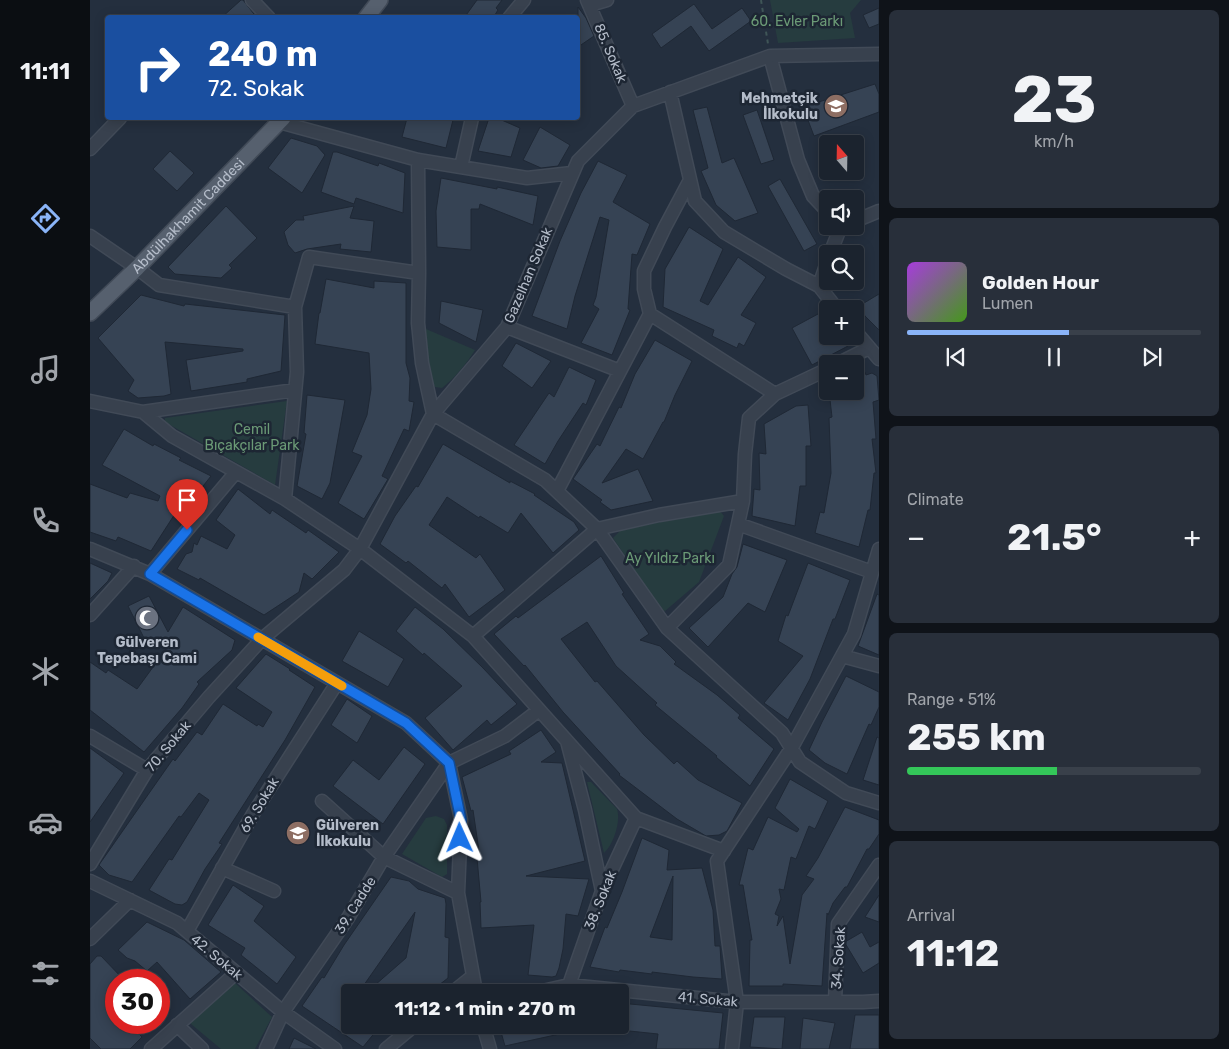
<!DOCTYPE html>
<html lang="en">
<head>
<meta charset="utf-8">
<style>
  :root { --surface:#1b232e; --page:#282f3a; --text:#f1f3f6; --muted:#a0a4aa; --line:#39404a; --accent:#8ab4f8 }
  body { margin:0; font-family:Rubik,sans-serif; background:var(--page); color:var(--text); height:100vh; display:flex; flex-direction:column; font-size:19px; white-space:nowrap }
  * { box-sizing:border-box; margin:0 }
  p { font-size:16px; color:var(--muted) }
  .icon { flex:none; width:28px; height:28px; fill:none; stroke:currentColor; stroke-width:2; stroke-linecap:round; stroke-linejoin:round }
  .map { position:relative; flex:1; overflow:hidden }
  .side { display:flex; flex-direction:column; gap:10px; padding:10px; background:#0f1319; width:350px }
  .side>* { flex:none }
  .top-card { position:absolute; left:15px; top:15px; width:475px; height:105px; border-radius:5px; box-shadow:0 2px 12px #0003,0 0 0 1px var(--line); background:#1a4fa0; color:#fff; overflow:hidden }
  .needle { width:32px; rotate:340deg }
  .tools { position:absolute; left:729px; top:135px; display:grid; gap:10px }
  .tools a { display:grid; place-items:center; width:45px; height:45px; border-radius:5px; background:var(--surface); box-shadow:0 2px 12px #0003,0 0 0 1px var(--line); font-size:25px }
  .speed { position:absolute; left:15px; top:969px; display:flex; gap:10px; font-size:25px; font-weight:700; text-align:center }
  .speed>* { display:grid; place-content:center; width:65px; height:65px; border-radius:50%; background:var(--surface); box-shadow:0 2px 12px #0003,0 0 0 1px var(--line); line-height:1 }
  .speed .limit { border:8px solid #d22; background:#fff; color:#111 }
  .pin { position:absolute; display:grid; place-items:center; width:42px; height:42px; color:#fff; margin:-51px -21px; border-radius:50% 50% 50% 0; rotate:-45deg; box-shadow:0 0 5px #0007 }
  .pin .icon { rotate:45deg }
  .me { position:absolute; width:55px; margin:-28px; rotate:359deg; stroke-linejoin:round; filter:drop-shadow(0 0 4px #0008) }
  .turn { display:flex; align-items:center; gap:18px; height:105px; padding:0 20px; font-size:22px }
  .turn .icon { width:65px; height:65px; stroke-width:2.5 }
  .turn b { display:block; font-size:35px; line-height:42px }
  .big { font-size:38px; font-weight:700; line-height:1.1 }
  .side .tile { flex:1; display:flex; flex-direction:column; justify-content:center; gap:8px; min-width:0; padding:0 18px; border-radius:8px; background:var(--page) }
  .side .dial { align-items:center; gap:0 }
  .dial b { font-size:65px; line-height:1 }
  .song { display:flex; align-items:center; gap:15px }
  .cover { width:60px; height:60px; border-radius:8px; background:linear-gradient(135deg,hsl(280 70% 55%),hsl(100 70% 35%)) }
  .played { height:5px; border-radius:2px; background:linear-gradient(90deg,var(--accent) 55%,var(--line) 55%) }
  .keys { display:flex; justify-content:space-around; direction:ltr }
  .heat { display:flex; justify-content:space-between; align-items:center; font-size:28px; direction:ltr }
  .charge { height:8px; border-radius:4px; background:linear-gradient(90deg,#34c759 51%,var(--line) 0) }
  .trip { position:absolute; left:251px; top:984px; width:288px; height:50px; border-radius:5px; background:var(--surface); box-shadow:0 2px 12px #0003,0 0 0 1px var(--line); font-weight:700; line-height:50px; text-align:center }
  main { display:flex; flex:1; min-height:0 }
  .tab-bar { display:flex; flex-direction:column; width:90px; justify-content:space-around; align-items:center; background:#0b0e12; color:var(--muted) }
  .tab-bar .icon { width:35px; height:35px }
  .tab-bar .on { color:var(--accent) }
  .tab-bar b { font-size:22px; color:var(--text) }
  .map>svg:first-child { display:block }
</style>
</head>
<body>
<main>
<nav class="tab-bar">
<b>11:11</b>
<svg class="icon on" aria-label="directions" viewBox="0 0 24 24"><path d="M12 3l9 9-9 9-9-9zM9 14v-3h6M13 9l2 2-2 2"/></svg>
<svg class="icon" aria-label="music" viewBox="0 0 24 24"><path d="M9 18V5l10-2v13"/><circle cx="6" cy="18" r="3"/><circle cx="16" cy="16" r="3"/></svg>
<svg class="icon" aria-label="phone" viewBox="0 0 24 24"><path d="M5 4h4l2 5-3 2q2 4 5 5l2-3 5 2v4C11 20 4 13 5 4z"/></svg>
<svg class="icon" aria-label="climate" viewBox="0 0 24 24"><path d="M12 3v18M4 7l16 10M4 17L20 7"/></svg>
<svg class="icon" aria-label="car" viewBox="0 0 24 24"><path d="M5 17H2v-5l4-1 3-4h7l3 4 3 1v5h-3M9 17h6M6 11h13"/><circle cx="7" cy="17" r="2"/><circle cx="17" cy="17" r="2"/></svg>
<svg class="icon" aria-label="filters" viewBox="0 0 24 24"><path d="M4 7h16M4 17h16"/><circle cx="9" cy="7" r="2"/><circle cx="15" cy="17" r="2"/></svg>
</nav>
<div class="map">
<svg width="789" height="1049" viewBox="0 0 789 1049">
  <rect width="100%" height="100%" fill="#242f3e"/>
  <path fill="#263c3f" d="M680,0H771L760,13L765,38L688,43Z
    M336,329L385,350C376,364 365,378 352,388L345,387C334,370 336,349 336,329Z
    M197,401L185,485L75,422V418Z
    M629,510L634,516L609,582L575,611L571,610L523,538L531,530Z
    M497,782H501L527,809C531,821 524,844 514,853Z
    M346,816L354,819L357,825V874L352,877L312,854L336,818Z
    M145,983L182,1017L165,1049H131L101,1024L102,1018Z"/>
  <path fill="#364354" stroke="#1f2835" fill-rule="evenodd" d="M151,0H153L167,18H131Z
    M387,0H412L406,8L408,10L403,18H374Z
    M604,4L622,29L652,8L661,21L619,51L601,26L571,48L562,34Z
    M488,7L496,18L504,36L488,47Z
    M789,8V24L779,28L773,15Z
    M785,84L789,94V112L724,136L713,107Z
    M617,107L632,163L644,158L668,213L645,221L626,205L611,171L618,168L603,110Z
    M667,110L684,160L671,164L653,115Z
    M317,118H356L363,120L356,148L312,137Z
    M399,118H407L430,128L421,157L388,151Z
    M450,127L480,145L468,166L451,168L433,160Z
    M201,138L227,146L235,155L212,193L178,168Z
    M80,151L104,173L87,191L63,169Z
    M243,152H247L288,166L289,163L315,173L313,213L266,198L264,204L231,192Z
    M508,161L537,175L523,202L560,224L547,255L542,254L538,309L540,310L522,355L491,343L509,309L503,305L506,297L519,220L510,217L485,296L477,329L442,316L470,241L491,193Z
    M351,178L407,189V187L448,196L443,225L390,204L389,209H381V250L347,247L346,211Z
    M690,179L727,244L714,251L678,186Z
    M136,206L167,238L139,265L142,268L131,278L85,274L78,267Z
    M264,206L260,218L284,221L281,252L250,249L251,244L217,249L205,253L198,245L194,232L206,220H214L213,216Z
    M599,227L633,249L610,301L618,305L648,257L676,277L651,315L666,323L654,346L649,343L647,348L622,336L624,330L573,307L575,269Z
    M236,279L284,288V281L316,283V363L320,378L319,401L324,402L319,431L314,429L292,476L298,479L274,519L248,503L272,456L262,452L277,415L281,389L279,353L225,344L229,313H230Z
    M789,294V330L775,316L769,306Z
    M51,295L94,306L95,304L195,315L191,371L157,379V382L101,391L96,360L153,351V349L75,342L81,394L74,396L48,398L38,391L44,380L8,338Z
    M351,301L393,310L386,342L349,323Z
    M728,314L738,322V336H753L758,346L722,365L702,328Z
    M565,340L602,361L585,395L574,422H573L553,459L536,449L512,483L548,469L563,501L521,510L510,502L512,500L483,479L507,444L510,446L529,407L531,408L545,374Z
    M426,343L461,361L442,388L412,366Z
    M479,367L506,380L496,405L493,403L468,441L455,464L424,445L459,393L464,397Z
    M775,372L776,375L782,373L787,376L789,400L783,402L786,439H782L786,473H784L780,510H778L769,547L725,533L730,512L734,513L741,473L739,418L742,417L739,391H765V377Z
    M217,395L255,400L240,483L232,499L207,486L216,434L214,433Z
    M718,405L721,446H716V486H710L705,526L662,516L664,489L670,490L669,453L676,454L674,424L706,406Z
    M34,429L63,446L64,444L91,458L89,460L121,476L95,509L90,506L61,551L28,537L26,541L0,532V484L37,498L40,493L68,501L70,496L12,465Z
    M353,444L420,483V481L445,494L444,495L484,522L489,530L463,553L431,513L418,533L390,516L389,518L357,497L339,525L386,558L390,554L415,590L379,617L355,584L352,588L318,561L316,563L290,544L305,516L326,486L328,487Z
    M148,489L180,514L182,510L216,533L218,530L249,552L222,579L214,573L209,592L174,615L110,578L109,580L87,569L96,554L102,552L104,543L107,545L111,536L137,549L145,535L126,520Z
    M653,544L697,560L675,612L658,603L618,647L599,628L633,597L642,574L647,567Z
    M511,556L534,593L532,594L559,634L550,640L570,646L586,662L584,664L627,695L650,715L648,718L684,749L660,786L626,757L627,756L565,705L567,703L526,666L497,622L471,639L505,682L507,681L554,735L584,764L587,761L608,780L652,803L637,831L629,835L616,836L587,819L529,775L530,774L473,712L435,665L434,666L404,634L426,616L428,618Z
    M0,563L22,573L18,581L0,599Z
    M718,563L760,580L745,619H743L720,679L698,720L674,703L713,656L688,641L696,615L698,616Z
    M787,594L789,595V655L768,646Z
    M59,596L78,632L93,607L145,640L142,650L107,682L109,684L92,708L54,752L0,710V662L16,673L18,670L47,689L77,648L61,637L55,640L38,606Z
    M325,607L353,629L393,668L427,704L401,725L397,720L363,750L335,718L372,686L334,653L333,655L306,631Z
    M269,631L314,659L298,687L252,661Z
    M176,654L200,669L199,670L225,687L195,740L129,843L132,844L115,869L97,902L92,905L85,904L59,890L79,859L82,860L119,800L109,793L91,817L89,816L42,882L19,875L9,865L11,862L83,759L85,761L107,732L112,735L133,704L167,726L168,724L173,727L182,712L146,688Z
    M756,676L789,692V707L781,725L779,724L757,774L735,763L719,750L732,722Z
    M257,699L282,716L267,743L241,725Z
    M451,730L466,752L451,762L472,763L495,861L436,876L499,879L488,916L476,914L473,949L469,968L466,976L462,977L438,975L444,925L391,928L390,902H391L387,858H390L383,810L381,811L372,777L421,754L419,751Z
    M787,737L789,738V785L773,780Z
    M314,747L335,764L293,824L243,786L263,760L289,780Z
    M0,748L34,773L0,822Z
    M700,779L738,801L725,829L719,826L706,859L701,857L694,890L689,889L691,899L685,914L689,916L687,926L693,916L700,964L712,895L724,879L716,876L728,858L755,807L789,820V834L779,849H777L757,887H755L743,903L738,915L737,913L732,986L693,984V986H659L660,940H662L653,885H649L658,848L663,850L678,817L707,832L709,829L685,808Z
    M552,838L579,850L577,870L612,868L623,910L625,946H630L632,979L603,977L562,972V974L530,970L529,972L500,967L515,927L517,928L532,892ZM583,876L582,940L560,937Z
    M301,877L319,881L328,889L355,898L356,904L355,937L359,938L358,978L340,992H277L316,958L325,912L269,992H260V1025H291L273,1047L212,1006L232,977L234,978L254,945Z
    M143,885L174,906L164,921L206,957L187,984L151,955L155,948L118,925Z
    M789,895V922L775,917Z
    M57,922L94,940L131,972L100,999L67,962L57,971L45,961L37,958L28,950Z
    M772,932L780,947L789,942V963L773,973L755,943V942Z
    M7,956H11L34,980H26V1022H64L49,1034L52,1037L40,1049H11L0,1038V964Z
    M69,997L80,1010L69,1019Z
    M530,1003L633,1013L629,1049H566L568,1034L530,1030Z
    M765,1015H789V1049H760Z
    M664,1017H695L692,1049L660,1047Z
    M713,1018L745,1023L739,1049H710Z
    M409,1025H487L488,1030L415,1046Z
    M204,1038L226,1049H199Z"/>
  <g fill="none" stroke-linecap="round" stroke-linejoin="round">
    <g stroke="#414a57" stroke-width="15">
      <path id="minor" d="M162,0L179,18
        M497,0L543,106
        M500,5L517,0
        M419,18L434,0
        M680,56L708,160L723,196L738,212
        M580,92L605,201L634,232L696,269L729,286
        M189,122L328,160L437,178L482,173
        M0,149L30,118
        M328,160L329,273
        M371,167L382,118
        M600,180L575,227L554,271V289L560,314L685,394
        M765,221L789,211
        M0,236L47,268L69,285L205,307L207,372L195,499
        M740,254L751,226
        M738,259L729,286L747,309
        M205,307L219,257L329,273L328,323L332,363L343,414L455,480L507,529L577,628L692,733L710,762L756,793L789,803
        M417,327L530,371
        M765,331L789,359
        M747,364L779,348
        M0,401L53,412L82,436L195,499L270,549L383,636L546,818L634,851
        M53,412L205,390
        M467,491L560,314
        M648,524L782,572
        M0,549L60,574L316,723L359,763L371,820L368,893L386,992
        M60,574L146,472
        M0,615L44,566
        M577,628L639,565L653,501L655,454L659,418L685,394L738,369
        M383,636L507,529L569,515L653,501
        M752,656L789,666
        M0,736L57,770
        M477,741L495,810L512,891
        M232,801L294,857L368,893
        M0,864L57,770L119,697L172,639L254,570L270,549L343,414L417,327L488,161L543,106L680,56L789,54
        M132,868L184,891
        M0,881L87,923L193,1012L245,1049
        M97,931L163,814L247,683
        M0,939L40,900
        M479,985L512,891L546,818
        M363,992L383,976
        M448,992L479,985L647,1002H773L789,1001
        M745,1002L748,924L789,865
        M87,1025L112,1049
        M393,1025L400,1049
        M61,1049L146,973
        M176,1049L193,1012L258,918L294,857L359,763L415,736L449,710
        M296,1049L325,1025
        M642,1049L647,1002L627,861L701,749L764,634L789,549"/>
    </g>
    <g stroke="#414a57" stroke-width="18">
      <g id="major">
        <path d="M276,18L290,0"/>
        <path id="s1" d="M0,313L47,268L193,118"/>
      </g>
    </g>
    <path stroke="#3f5557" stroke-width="2" stroke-dasharray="4 4" stroke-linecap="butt" d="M671,0L678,44"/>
    <use href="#minor" stroke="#38414e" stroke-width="12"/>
    <use href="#major" stroke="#56606e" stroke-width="15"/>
  </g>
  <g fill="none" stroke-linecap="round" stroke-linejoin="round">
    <g stroke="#114b97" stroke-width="12">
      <path id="route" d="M97,530L60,574L316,723L359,763L371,820L370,838"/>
    </g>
    <use href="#route" stroke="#1a73e8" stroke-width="9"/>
    <path stroke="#f59e0b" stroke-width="9" d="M168,637L252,686"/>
  </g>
  <defs>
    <g id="school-disc" transform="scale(1.25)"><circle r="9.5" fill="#8d6e63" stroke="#1d2633"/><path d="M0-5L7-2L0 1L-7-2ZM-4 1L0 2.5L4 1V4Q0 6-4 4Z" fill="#fff"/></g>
    <g id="mosque-disc" transform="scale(1.25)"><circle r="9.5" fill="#6b7280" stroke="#1d2633"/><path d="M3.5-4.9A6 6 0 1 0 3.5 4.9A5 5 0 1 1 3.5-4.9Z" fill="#fff"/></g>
  </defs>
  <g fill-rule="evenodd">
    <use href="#school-disc" x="746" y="106"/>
    <use href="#mosque-disc" x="57" y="618"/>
    <use href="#school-disc" x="208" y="833"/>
  </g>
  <g text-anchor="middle" stroke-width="5" stroke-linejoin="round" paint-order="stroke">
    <g font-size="14" fill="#6b9a76" stroke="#1d2633">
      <text x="707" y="26">60. Evler Parkı</text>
      <text x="162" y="434">Cemil<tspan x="162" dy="16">Bıçakçılar Park</tspan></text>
      <text x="580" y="563">Ay Yıldız Parkı</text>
    </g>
    <g font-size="14" fill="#b4bcc9" stroke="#1d2633">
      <text transform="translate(521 53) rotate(67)" y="5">85. Sokak</text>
      <text dy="5" stroke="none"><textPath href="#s1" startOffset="138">Abdülhakhamit Caddesi</textPath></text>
      <text transform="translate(438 275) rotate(-67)" y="5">Gazelhan Sokak</text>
      <text transform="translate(78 746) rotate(-50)" y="5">70. Sokak</text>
      <text transform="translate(169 805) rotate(-59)" y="5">69. Sokak</text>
      <text transform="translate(510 900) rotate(-68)" y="5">38. Sokak</text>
      <text transform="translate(265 905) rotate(-58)" y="5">39. Cadde</text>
      <text transform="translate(127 957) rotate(40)" y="5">42. Sokak</text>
      <text transform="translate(748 958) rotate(-86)" y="5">34. Sokak</text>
      <text transform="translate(618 999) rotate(5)" y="5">41. Sokak</text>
    </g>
    <g font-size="14" font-weight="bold" fill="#b4bcc9" stroke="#1d2633" text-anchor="end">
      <text x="728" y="103">Mehmetçik<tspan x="728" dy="16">İlkokulu</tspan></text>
      <text x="57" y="647" text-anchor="middle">Gülveren<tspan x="57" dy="16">Tepebaşı Cami</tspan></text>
      <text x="226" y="830" text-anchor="start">Gülveren<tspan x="226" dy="16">İlkokulu</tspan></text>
    </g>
  </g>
</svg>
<div class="tools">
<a><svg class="needle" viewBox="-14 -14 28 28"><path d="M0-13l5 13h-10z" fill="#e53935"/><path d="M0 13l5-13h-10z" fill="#a0a4aa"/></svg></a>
<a><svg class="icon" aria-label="sound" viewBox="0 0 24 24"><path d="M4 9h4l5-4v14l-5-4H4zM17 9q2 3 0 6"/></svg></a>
<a><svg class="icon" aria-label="search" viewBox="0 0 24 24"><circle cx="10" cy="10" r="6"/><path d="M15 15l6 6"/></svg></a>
<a>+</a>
<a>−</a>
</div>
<div class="speed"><div class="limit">30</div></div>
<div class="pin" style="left:97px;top:530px;background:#d93025"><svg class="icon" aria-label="arrive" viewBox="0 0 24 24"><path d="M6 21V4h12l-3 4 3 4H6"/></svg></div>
<svg class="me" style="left:370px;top:838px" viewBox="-20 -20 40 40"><path d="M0-17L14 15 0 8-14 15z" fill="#1a73e8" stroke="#fff" stroke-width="4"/></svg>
<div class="trip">11:12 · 1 min · 270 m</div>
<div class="top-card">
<div class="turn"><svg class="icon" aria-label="right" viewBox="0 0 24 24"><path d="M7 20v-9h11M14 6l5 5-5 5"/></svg><div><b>240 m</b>72. Sokak</div></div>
</div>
</div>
<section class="side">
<div class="tile dial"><b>23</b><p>km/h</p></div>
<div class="tile">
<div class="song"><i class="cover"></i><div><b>Golden Hour</b><p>Lumen</p></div></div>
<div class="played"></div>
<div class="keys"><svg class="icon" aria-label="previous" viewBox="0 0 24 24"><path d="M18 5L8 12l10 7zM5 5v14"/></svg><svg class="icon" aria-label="pause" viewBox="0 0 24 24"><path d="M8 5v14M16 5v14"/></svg><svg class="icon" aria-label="next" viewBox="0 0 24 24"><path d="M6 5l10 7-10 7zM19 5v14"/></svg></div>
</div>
<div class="tile"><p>Climate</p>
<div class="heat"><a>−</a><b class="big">21.5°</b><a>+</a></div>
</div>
<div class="tile"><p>Range · 51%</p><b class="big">255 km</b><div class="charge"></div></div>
<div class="tile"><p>Arrival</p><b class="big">11:12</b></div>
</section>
</main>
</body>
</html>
